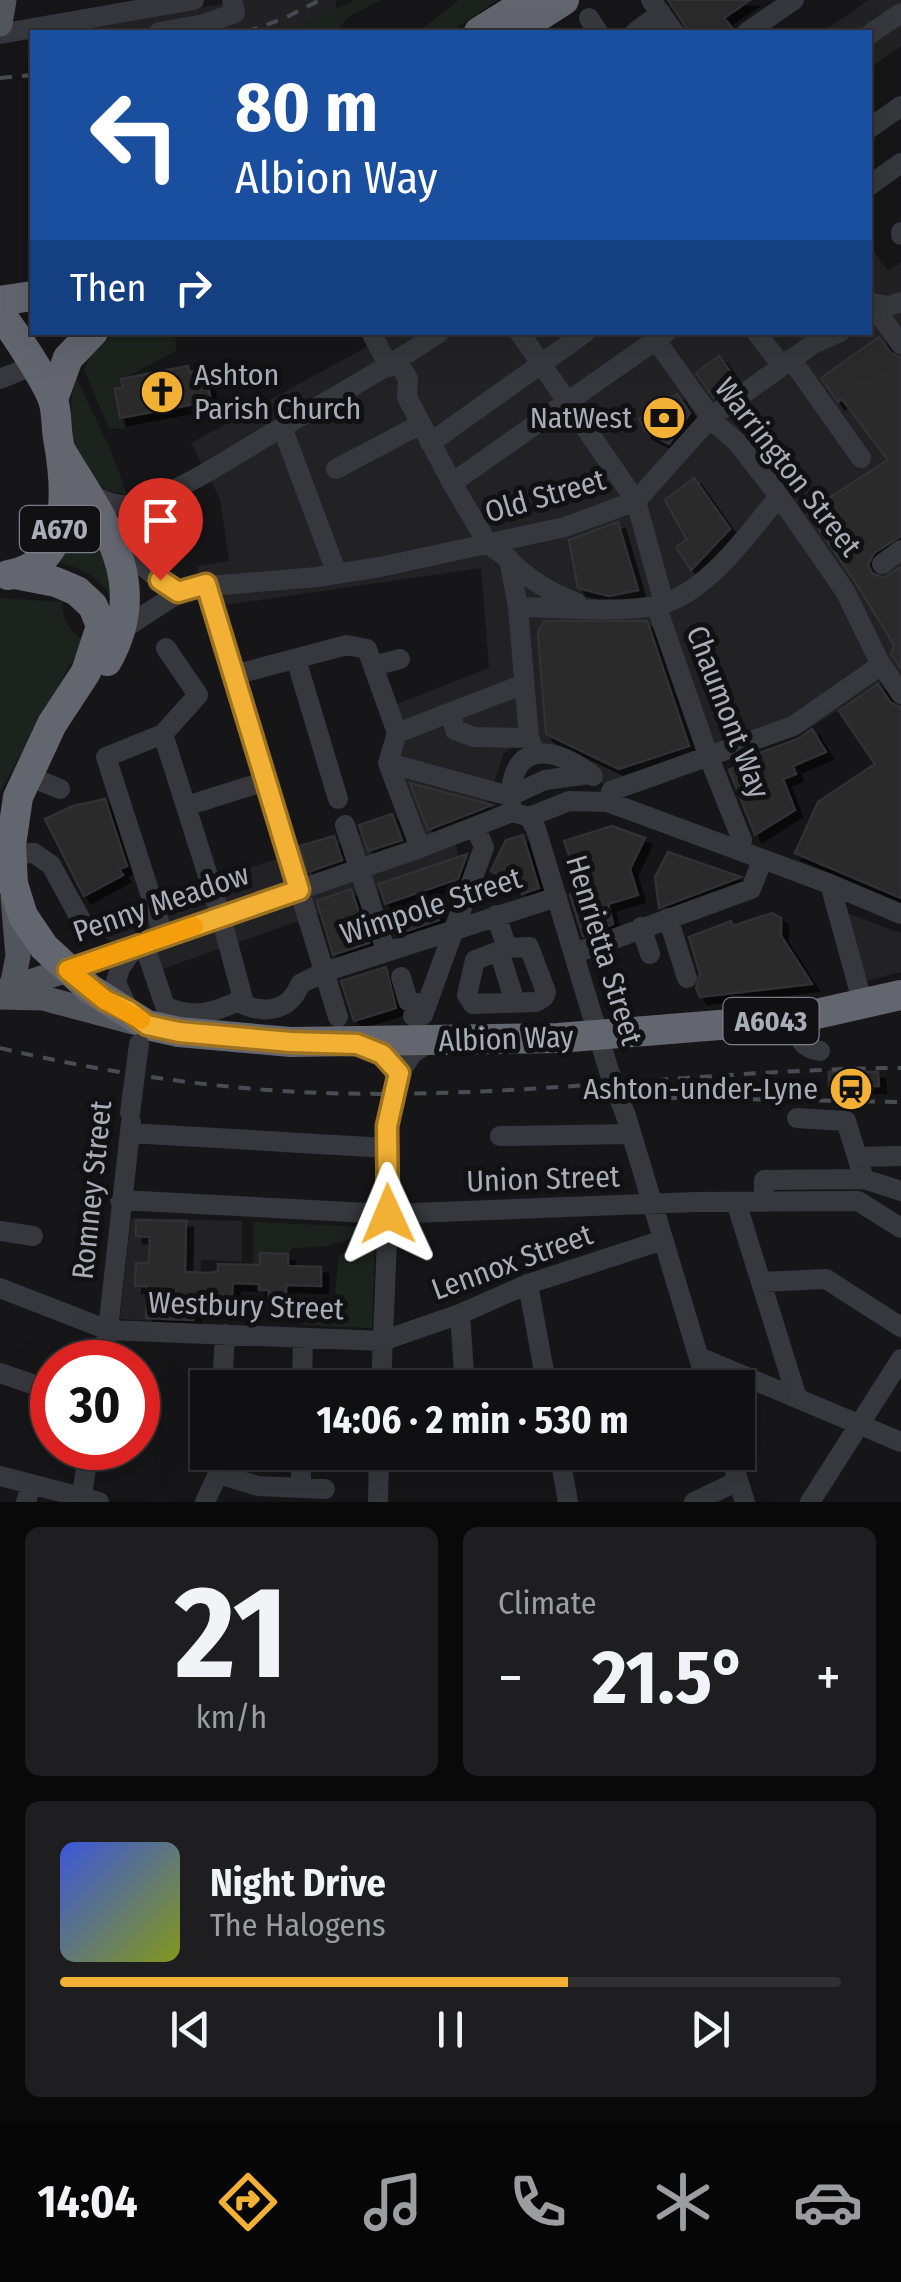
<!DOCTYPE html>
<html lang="en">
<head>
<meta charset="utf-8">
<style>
  :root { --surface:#101012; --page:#1e1e20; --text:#f1f3f6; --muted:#9c9d9f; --line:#303032; --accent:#f2b134 }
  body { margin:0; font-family:"Fira Sans Condensed",sans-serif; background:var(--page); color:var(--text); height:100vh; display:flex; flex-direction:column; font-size:38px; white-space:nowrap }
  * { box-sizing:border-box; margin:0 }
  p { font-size:32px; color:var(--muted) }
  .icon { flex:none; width:55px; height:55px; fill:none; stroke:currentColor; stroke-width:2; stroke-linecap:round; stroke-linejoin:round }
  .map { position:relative; height:1502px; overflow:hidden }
  .details { display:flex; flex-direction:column; gap:25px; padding:25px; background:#09090a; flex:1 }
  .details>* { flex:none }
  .guide { position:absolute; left:30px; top:30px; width:842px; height:305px; border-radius:0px; box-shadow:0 10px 40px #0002,0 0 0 2px var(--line); background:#1a4fa0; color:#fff; overflow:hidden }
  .speed { position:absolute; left:30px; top:1340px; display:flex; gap:20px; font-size:50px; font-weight:700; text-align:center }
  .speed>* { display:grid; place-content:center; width:130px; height:130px; border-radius:50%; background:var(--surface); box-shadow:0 10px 40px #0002,0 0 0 2px var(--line); line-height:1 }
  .speed .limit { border:15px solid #d22; background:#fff; color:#111 }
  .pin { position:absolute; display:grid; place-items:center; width:85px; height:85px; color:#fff; margin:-102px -42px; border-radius:50% 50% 50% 0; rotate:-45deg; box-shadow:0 0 10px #0007 }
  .pin .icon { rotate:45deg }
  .me { position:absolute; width:110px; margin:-55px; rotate:359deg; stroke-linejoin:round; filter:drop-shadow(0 0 8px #0008) }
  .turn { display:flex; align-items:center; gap:35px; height:210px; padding:0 40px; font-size:45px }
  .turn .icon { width:130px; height:130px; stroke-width:2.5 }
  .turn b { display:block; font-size:70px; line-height:85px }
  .then { display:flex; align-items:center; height:95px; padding:0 40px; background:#0003; gap:20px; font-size:38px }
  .big { font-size:75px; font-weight:700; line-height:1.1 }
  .details .tile { flex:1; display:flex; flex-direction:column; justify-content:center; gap:15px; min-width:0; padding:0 35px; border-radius:15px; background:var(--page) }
  .details .dial { align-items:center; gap:0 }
  .dial b { font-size:130px; line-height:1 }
  .song { display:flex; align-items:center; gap:30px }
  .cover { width:120px; height:120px; border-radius:15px; background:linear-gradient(135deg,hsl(230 70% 55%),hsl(70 70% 35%)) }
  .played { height:10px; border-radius:5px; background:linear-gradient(90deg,var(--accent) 65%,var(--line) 65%) }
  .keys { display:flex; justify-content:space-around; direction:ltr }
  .heat { display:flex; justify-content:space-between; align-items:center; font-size:55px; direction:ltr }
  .details .tiles { flex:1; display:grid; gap:25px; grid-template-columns:1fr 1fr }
  .tile:last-child { grid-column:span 2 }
  .trip { position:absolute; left:190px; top:1370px; width:565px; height:100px; border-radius:0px; background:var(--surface); box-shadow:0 10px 40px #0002,0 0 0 2px var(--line); font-weight:700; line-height:100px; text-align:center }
  .tabs { display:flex; height:160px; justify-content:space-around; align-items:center; background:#060607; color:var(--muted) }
  .tabs .icon { width:70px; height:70px }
  .tabs .on { color:var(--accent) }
  .tabs b { font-size:45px; color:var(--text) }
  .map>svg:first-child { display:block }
</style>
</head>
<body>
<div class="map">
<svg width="901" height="1502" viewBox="0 0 901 1502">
  <defs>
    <filter id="shadow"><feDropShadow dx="7" dy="7" stdDeviation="0" flood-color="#0009"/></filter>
  </defs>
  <rect width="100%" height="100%" fill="#161618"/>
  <path fill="#222225" d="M242,0H335L337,9L290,32H69Z
    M869,0H901V46L870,68V32H822Z
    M870,246L888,271L901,262V709L882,682L804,732L611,791L580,766L529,738L504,753L484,812L452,826L460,864L154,972L105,938L95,915L402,821L394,705L489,668L481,568L205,608L197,566L229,561L220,499L191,443L392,333L870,332Z
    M846,913L901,933V972L867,981Z
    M131,1218L242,1221V1262L201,1260L199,1323L120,1319Z"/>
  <path fill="#1c231d" d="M354,0H382L350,16L335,32H290Z
    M459,0H498L450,32H418Z
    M116,333H175L176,351L122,379L123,387L115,389L125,429L109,428L84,370L94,348Z
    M76,377L111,451L127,495C115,492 100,489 91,479C70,455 67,406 76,377Z
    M71,494L99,539L115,603C100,576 82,567 53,562Z
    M0,598L62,602C63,621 68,631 84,640L0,792Z
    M253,1222L366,1227L371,1233L327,1246L292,1248L288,1254L261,1253L260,1265H253Z
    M375,1241L372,1328L302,1325L335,1295L339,1255Z"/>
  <path fill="#29292c" stroke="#303034" stroke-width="2.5" filter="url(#shadow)" d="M668,0H750L724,18L732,28L726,32H689Z
    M879,337L891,353L901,358V536L874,553L868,565L872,573L883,578L901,567V669L891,654L894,645L856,583L807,512L888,460L842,399L838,402L821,378Z
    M719,356L737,381L714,398L696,373Z
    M188,366L189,372L205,369L210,396L194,399L195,404L120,418L115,389L123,387L121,379Z
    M677,394L690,413L669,444L646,432L639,419Z
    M694,478L730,529L691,570L676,547L687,540L665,500Z
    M618,522L638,590L609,596L578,588L569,540Z
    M544,621H647L689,746L619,769L546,734L538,633Z
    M878,684L890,702L901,708V898L795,853L818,802L875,764L839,711Z
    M812,729L826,752L793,766L796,774L783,779L795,810L755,835L729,770L755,758L754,755L798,739Z
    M410,783L492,805L428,830Z
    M105,799L127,866L119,869L123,875L84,896L45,819L73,806Z
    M392,814L402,840L368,851L359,825Z
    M612,826L645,838L630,869L638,895L608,904L613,924L583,936L570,895L582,891L564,841Z
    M523,835L539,888L522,894L519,882L503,887L499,875L491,871L506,840Z
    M334,836L342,860L308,872L300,846Z
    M668,852L741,877L659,908L655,877Z
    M467,854L458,879L385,904L379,884Z
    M351,889L369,943L333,955L317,901Z
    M436,910L439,920L395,935L392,924Z
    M772,913L781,918V936L812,984L700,997L696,988L700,974L689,937L731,921L733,926Z
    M386,967L396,1008L354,1021L341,981Z
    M829,1072H878L879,1086H829Z
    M136,1220L186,1221L185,1272L211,1273L218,1271V1264L260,1265V1253L288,1254V1266L321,1267V1286L286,1285V1306L268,1305L269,1290H259V1284L233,1283L232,1295H220V1309L193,1308V1320L146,1318L147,1286H135L136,1263H149L150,1237L136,1236Z"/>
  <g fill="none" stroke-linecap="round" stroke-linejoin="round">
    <path stroke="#37383d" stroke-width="20" d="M651,0L674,32
      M589,18L598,32
      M159,32L204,24L235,13L232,0
      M635,32L661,13
      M747,32L794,0
      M0,34L194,0
      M870,34L901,13
      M870,128L901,106
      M870,185L901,163
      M901,232V235
      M870,302L901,344
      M871,303L889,306L901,302
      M371,332L389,367
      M519,332L636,501L664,603
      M650,332L716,424L737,442L779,496L845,591L879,661L901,694
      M756,332L782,366
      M791,359L861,458
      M398,362L408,379L407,397L452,483L488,544L509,559L518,607L529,738L535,753
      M0,379L32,366
      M282,427L337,574
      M430,443L586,332
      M336,469L421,424
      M452,483L667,332
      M86,490C103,503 124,509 144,502C190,486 233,456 274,432C330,399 386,369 440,332
      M144,502C122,555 133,563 178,591
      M509,560C529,580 551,593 577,603
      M882,564L901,550
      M206,585L338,1017
      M656,605L708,755L742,840
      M518,607C561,607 617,614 659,605C707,593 749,533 779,496
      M120,631L186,588L317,577L380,567L565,527L636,501L711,417L813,344L840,332
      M296,659L338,799
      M373,666L400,659
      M234,675L347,645L367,649L397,733L388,763L420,848
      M451,713L455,730L474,737L529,738
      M397,733L524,684
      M388,763L510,796L545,780L590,774
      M28,776L60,789
      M611,791L793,726L881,665
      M511,805C508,740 553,744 593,776
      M186,806L266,781
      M512,812L529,817L569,801L608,802L830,884L901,914
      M529,817L536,829L609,1071
      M345,825L386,951
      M11,854L34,853L51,865L81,920
      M830,884L863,1004
      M496,915L507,948L529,947L546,992L544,997L536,1002L473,1004L467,995L475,960L507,948
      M668,918L687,978
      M641,927L650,954
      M164,937L106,757L163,734L198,695L166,648
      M144,944L165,1006C194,1020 215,1012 243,999L221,917L163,734
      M499,951L515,1002
      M575,953L751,889L762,861
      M67,970L420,848L512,812
      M401,977L408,1001L427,1005
      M238,1002C263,1015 290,1012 300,984L324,972L557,897
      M129,1011L116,982L120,968L135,947
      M413,1016L423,1015L484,847L475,827
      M794,1019C798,1037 800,1048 820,1051
      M362,1046L382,1055L399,1073L413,1053L431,1042
      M626,1116L708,1388
      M797,1118L846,1121L864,1179
      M130,1133L387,1148
      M500,1136L630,1134
      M857,1157L901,1156
      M120,1200L388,1214L696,1202L858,1201L901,1228
      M736,1202L797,1398
      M764,1202V1180L864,1179L901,1191
      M0,1231L33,1236
      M761,1282L826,1279L901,1327
      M528,1284L547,1388
      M0,1288L108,1330L382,1341L460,1314L528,1284L663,1240
      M460,1314L465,1388
      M699,1357L901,1442
      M102,1362L108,1330L131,1122
      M0,1373L52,1391
      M222,1388L225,1334
      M302,1388L303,1338
      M381,1388L388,1214L387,1126
      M559,1452L568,1502
      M729,1452L745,1502
      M218,1474L258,1486L325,1489
      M0,1476L31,1484
      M301,1488V1452
      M26,1502L31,1484L99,1502
      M81,1502L89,1448
      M205,1502L218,1474L219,1452
      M378,1502L379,1452
      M694,1502L738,1481
      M810,1502L901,1359"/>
    <path stroke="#53555c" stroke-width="25" d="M0,24L4,0
      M12,987L18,956L13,898
      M5,990L67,970
      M0,997L43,998L133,1022"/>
    <path stroke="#63666e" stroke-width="30" d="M479,32L527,2
      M514,32L564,0
      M0,301L32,296
      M0,313C13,331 47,381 53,400C57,411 56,426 58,438C67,487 74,565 8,575
      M53,399L68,358L93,332
      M60,449C101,519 153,580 107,661
      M15,574L56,582L77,591L93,606L101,626L86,672L52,724L18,797L11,845L13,884L23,916L44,947L90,989L147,1025L179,1032L291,1042L558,1038L794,1019L901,995"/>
    <path stroke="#4a4c52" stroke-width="4" stroke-dasharray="12 10" stroke-linecap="butt" d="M246,32L285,18L320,0
      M0,78L32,75
      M0,1048C98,1071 200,1087 301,1092C501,1102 701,1069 901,1068
      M621,1097L901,1102"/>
    <path stroke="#37383d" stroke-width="20" d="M609,1071L626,1116
      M130,1113L139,1044
      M387,1126L399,1073"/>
  </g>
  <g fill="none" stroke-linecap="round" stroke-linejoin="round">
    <g stroke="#9d7322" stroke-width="25">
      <path id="route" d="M160,580L178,592L206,584L299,890L68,970L105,1000L129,1011L147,1025L179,1032L291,1042L357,1044L382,1054L399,1073L387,1126L388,1214"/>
    </g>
    <use href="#route" stroke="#f2b134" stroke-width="18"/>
    <path stroke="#f59e0b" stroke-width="18" d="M141,1020L105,1000L68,970L194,926"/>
  </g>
  <defs>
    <g id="church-disc" transform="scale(2.25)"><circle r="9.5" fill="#f2b134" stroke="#111113"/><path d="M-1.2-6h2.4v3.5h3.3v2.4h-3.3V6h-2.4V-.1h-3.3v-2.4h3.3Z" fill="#111"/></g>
    <g id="bank-disc" transform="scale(2.25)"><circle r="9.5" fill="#f2b134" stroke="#111113"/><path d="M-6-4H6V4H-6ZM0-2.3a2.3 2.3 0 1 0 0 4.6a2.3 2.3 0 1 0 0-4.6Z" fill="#111"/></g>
    <g id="station-disc" transform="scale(2.25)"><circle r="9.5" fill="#f2b134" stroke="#111113"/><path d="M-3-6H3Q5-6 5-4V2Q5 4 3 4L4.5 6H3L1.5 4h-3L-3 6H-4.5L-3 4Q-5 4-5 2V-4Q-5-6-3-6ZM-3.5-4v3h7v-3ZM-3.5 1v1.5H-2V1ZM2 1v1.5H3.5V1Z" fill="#111"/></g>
  </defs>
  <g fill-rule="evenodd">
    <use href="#church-disc" x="162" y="392"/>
    <use href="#bank-disc" x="664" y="418"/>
    <use href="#station-disc" x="851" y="1089"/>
  </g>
  <g text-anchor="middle" stroke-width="10" stroke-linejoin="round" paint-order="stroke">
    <g fill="#111113" stroke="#7b7e86" stroke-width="2.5">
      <rect x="20" y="506" width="80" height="46" rx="8"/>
      <rect x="723.5" y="998" width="95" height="46" rx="8"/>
    </g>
    <g font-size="28" font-weight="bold" fill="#a8adb8">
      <text x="60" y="539">A670</text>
      <text x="771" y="1031">A6043</text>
    </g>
    <g font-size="30" fill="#a8adb8" stroke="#111113" text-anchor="end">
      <text x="194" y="385" text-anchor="start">Ashton<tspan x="194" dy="34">Parish Church</tspan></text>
      <text x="632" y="428">NatWest</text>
      <text x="818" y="1099">Ashton-under-Lyne</text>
    </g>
    <g font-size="30" fill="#a8adb8" stroke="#111113">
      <text transform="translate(788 467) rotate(52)" y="10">Warrington Street</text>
      <text transform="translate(545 496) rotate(-16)" y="10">Old Street</text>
      <text transform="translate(728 712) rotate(69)" y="10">Chaumont Way</text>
      <text transform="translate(161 903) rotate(-19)" y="10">Penny Meadow</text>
      <text transform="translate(431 906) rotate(-18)" y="10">Wimpole Street</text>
      <text transform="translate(604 950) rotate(73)" y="10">Henrietta Street</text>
      <text transform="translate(506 1039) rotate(-2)" y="10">Albion Way</text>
      <text transform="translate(543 1179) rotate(-2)" y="10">Union Street</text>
      <text transform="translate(92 1190) rotate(-84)" y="10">Romney Street</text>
      <text transform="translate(512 1262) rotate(-20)" y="10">Lennox Street</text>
      <text transform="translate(246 1306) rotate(2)" y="10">Westbury Street</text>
    </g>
  </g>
</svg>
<div class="speed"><div class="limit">30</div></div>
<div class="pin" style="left:160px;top:580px;background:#d93025"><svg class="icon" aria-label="arrive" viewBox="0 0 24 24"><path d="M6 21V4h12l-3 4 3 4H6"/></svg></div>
<svg class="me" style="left:388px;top:1214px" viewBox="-20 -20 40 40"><path d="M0-17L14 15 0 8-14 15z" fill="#f2b134" stroke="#fff" stroke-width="4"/></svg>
<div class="trip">14:06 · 2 min · 530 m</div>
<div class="guide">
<div class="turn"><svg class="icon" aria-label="left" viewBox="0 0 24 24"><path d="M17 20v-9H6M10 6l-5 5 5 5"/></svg><div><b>80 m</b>Albion Way</div></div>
<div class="then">Then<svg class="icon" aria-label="right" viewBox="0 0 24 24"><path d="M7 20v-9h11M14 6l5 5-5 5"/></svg></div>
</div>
</div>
<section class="details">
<div class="tiles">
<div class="tile dial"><b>21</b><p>km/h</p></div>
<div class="tile"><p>Climate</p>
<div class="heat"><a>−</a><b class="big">21.5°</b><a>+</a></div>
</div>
<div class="tile">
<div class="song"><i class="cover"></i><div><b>Night Drive</b><p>The Halogens</p></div></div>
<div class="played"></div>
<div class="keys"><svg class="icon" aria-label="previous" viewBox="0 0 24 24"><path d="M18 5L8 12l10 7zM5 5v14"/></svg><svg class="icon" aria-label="pause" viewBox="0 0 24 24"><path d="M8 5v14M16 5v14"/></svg><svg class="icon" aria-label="next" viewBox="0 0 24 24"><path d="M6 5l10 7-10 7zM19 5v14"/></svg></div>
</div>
</div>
</section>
<nav class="tabs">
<b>14:04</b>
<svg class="icon on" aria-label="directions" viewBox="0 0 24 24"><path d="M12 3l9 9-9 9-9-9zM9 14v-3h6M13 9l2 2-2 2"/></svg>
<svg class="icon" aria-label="music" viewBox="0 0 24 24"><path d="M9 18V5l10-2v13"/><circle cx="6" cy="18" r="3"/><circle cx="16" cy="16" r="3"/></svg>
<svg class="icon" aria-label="phone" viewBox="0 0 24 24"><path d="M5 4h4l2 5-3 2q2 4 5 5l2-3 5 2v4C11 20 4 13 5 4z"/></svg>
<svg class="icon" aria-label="climate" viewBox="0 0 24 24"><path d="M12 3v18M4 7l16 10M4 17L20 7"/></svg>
<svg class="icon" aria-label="car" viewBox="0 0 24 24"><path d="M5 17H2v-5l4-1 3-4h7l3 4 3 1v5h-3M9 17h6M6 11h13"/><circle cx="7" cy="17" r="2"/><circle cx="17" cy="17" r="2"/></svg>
</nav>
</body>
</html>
